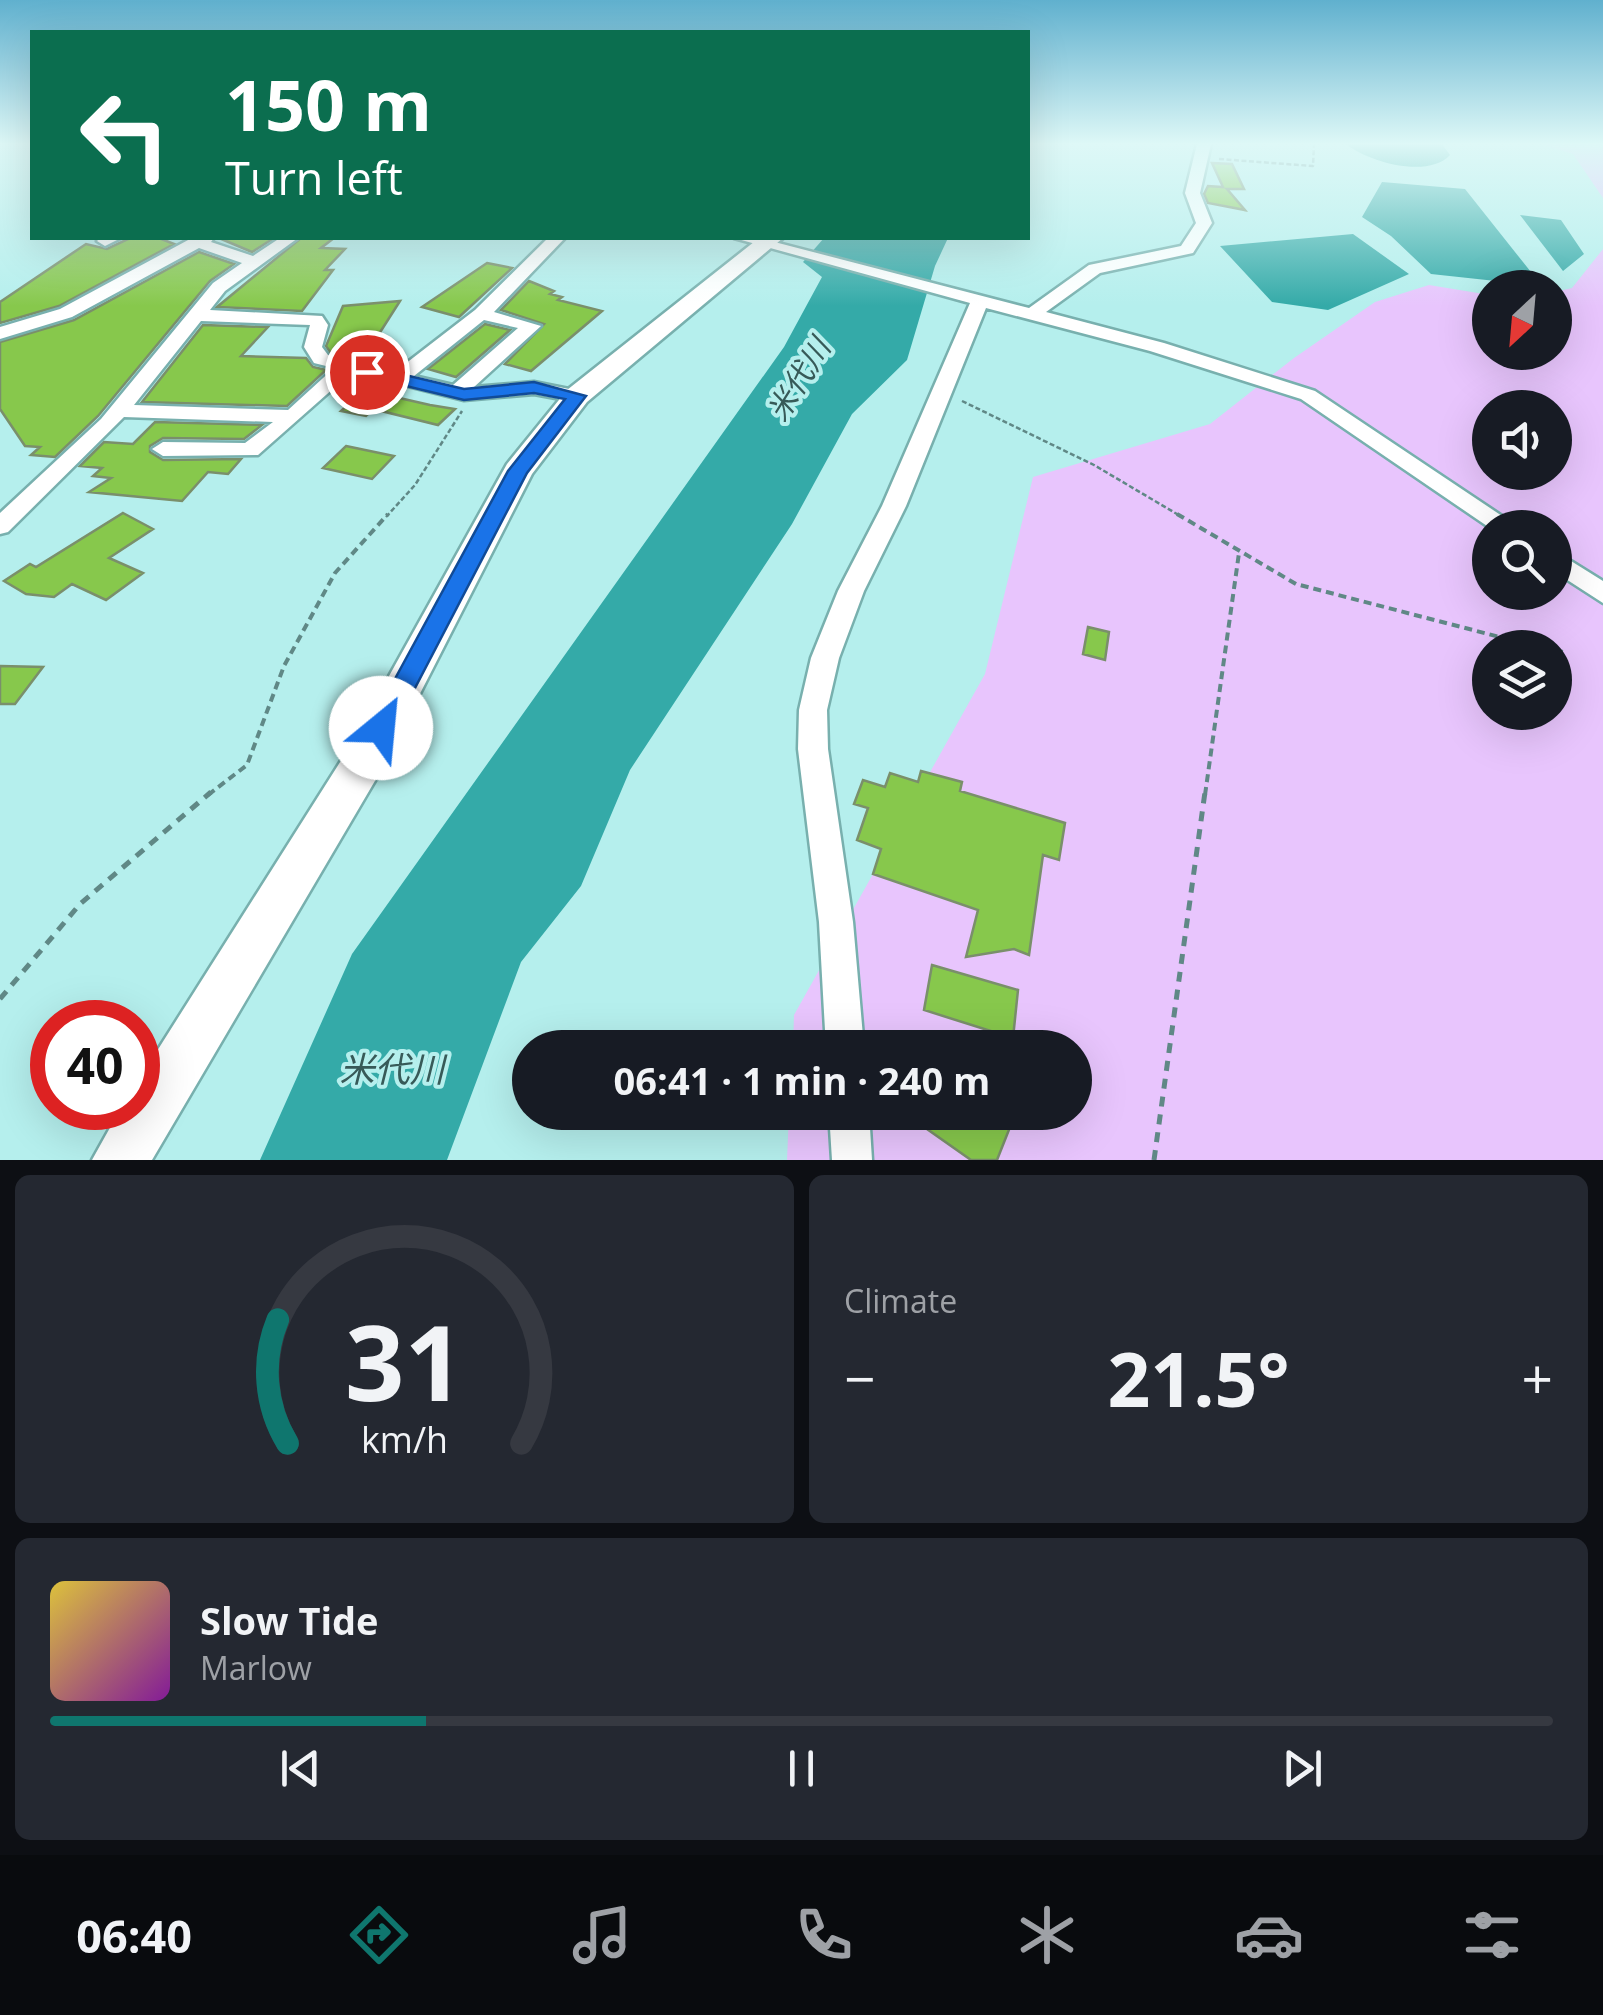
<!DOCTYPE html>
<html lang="en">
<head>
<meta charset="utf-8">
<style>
  :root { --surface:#171b24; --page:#242831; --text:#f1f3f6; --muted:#9ea1a6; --line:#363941; --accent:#0f766e }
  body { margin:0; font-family:"Open Sans","Noto Sans JP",sans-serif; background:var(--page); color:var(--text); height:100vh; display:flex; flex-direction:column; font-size:38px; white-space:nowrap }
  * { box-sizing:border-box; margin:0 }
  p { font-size:32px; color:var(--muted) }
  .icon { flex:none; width:55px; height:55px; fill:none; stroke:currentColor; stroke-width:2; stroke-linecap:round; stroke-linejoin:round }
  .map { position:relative; height:1160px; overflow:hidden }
  .sheet { display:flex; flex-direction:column; gap:15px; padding:15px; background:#0d0f14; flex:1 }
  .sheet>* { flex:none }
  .hud { position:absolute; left:30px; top:30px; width:1000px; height:210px; border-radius:0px; box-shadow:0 10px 40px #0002; background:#0b6e4f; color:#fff; overflow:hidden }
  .needle { width:65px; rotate:206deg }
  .fabs { position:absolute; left:1472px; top:270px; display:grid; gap:20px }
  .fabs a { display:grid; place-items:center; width:100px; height:100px; border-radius:50%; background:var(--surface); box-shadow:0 10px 40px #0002; font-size:50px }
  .speed { position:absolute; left:30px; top:1000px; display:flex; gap:20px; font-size:50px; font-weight:700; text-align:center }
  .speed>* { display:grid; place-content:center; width:130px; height:130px; border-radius:50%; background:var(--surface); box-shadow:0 10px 40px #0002; line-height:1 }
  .speed .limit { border:15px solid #d22; background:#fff; color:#111 }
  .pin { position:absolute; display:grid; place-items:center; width:85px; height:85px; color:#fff; margin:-42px; border:5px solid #fff; border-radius:50%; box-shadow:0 2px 10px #0007 }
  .me { position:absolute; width:110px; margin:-55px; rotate:28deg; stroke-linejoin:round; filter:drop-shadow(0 0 8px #0008) }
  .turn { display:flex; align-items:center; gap:35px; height:210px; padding:0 30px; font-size:45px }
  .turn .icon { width:130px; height:130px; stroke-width:2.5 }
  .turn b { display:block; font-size:70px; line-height:85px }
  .big { font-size:75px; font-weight:700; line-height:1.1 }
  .sheet .tile { flex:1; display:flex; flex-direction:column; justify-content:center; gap:15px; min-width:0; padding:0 35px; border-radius:15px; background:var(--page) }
  .sheet .dial { align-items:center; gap:0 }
  .dial svg { height:260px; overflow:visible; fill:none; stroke:var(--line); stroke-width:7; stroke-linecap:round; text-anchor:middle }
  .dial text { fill:var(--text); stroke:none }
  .song { display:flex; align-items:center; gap:30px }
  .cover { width:120px; height:120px; border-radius:15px; background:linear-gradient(135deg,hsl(50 70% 55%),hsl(290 70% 35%)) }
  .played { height:10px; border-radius:5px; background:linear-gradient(90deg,var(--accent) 25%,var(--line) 25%) }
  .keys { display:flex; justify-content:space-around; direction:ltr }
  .heat { display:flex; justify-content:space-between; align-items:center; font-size:55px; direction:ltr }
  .sheet .tiles { flex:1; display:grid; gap:15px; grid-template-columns:1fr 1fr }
  .tile:last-child { grid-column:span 2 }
  .trip { position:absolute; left:512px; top:1030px; width:580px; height:100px; border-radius:50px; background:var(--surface); box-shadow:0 10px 40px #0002; font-weight:700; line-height:100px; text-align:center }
  .tab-bar { display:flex; height:160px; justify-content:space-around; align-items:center; background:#090b0e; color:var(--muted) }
  .tab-bar .icon { width:70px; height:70px }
  .tab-bar .current { color:var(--accent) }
  .tab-bar b { font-size:45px; color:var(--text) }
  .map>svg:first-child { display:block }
</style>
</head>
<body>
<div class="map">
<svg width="1603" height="1160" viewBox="0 0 1603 1160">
  <rect width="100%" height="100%" fill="#b5efed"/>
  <path fill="#e8c5fd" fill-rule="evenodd" d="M1541,144H1603V198L1573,154Z
    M1603,249V1160H787L789,1113L1075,1112V1048L793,1047L794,1015L985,674L1033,477L1210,424L1294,358L1375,302L1429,285L1490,295V352H1555V292L1572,288ZM1490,408H1555V472H1490ZM1490,528H1555V592H1490ZM1490,648H1555V712H1490Z"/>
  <path fill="#34aaa8" d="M1346,144H1442L1450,155C1428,179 1368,162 1346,144Z
    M1382,182L1465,189L1542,286L1431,274L1391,236L1362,217Z
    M1520,215L1561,220L1584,254L1563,271Z
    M1353,234L1409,274L1328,310L1272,302L1220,246Z
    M824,238H948L935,266L907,360L852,414L792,524L630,770L581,886L521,962L447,1160H260L352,954L784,347L822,277L803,262Z"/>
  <path fill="#87c84c" stroke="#7a8f6b" stroke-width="2.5" d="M1212,163L1232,164L1244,189H1227L1245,210L1208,203L1204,194L1208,186L1223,187Z
    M130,238H159L174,244L59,306L0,323V302L86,244L107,249Z
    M219,238H274L252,252Z
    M301,238H334L321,248L345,249L325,270H333L302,311L217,307Z
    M199,252L234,264L210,281L98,416L55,457L31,455L40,447L25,446L0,409V342L74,320Z
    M487,263L512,268L459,317L422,307Z
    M529,281L554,291L550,294L562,297L558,300L602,311L531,371L505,364L544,324L501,310Z
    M400,301L363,359L330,352L326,346L343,306Z
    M485,324L510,330L456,377L428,369Z
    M203,325L268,327L241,356L306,358L313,367L326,370L287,406L142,402Z
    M347,386L430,405L455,409L438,425L373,409L366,416L341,411L350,403L343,402Z
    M155,422L262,425L244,439L163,438L150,446V452L163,460L241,459L228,474L208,472L182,501L89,492L111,478L93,476L102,468L80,466L104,442L133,444Z
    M346,446L394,456L372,479L323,468Z
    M123,513L153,529L109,558L143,573L106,600L72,584L54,597L26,594L4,581L30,564L36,567Z
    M1088,627L1109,632L1105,660L1083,654Z
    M0,666L43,667L15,704H0Z
    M921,771L962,782L960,791L1065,823L1059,860L1043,855L1029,955L1014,949L966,957L978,910L873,874L881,849L857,840L868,808L854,804L863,780L885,787L890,773L918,782Z
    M932,965L1018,990L1013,1038L924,1010Z
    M934,1112H1016L997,1160H971L927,1129Z"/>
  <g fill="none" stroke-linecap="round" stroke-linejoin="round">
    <g stroke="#78b0ae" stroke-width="5">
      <path id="street" d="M1197,144H1211L1200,193L1212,223L1193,253L1100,273L1046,312L1164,343L1315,391L1520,528H1490L1301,399L1150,351L986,308L906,506L864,591L839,658L827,710L828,749L853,922L864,1048H826L819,922L798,749L799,710L811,658L838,591L882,506L970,303L734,238H759L1029,308L1089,265L1181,246L1196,223L1185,193Z
        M100,238H121L105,246L97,241Z
        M214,238L211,242L253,256L280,238H298L225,291L210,310L322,316L328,325L322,347L328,355L396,371L475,310L548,238H565L494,312L541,326L474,387L534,382L584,392L587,396L577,402L534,394L464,400L352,372L258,455L163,456L152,449L163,442L245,443L273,422L124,417L8,532L0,534V513L101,419L213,283L242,263L199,248L72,317L0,339V327L60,309L190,239ZM484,320L518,328L453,385L414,376ZM201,321L310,325L304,347L314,363L334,368L288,410L134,405Z
        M1555,551L1603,581V603L1555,572Z
        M829,1112H869L872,1160H832Z"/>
    </g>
    <g stroke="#78b0ae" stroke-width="5">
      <path id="secondary" d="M759,238H783L587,402L532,474L379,774L152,1160H92L121,1108H138V1081L349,748L507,464L567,390Z"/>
    </g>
    <path stroke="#608886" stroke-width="2.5" stroke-dasharray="5 2.5" stroke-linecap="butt" d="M1219,159L1313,166L1314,144
      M962,401L1094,465L1182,517
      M386,517L415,485L462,411"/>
    <path stroke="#608886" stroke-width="4" stroke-dasharray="8 5" stroke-linecap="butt" d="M1177,514L1296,584L1542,648
      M1555,650L1563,652
      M208,795L247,765L284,666L335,573L388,514
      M1205,795L1239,553"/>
    <path stroke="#608886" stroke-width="5" stroke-dasharray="10 8" stroke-linecap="butt" d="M0,999L80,904L211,792
      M1154,1160L1205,792"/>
    <use href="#street" fill="#fff" fill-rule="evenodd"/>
    <use href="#secondary" fill="#fff" fill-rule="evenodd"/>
  </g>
  <linearGradient id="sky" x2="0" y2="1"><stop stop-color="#60b0ce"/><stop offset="0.47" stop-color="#def8f7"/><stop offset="1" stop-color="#def8f7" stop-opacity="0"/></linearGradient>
  <rect width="1603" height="306" fill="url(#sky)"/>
  <path fill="#1a73e8" stroke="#114b97" stroke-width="2.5" d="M367,366L464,389L534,382L586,396L527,473L390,736H372L368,728L372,721L508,471L565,399L534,393L464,400L360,375L358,372Z"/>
  <g text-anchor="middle" stroke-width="8" stroke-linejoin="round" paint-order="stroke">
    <g font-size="30" font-style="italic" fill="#375a58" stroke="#b5efed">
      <text transform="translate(799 380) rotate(-58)" y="10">米代川</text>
    </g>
    <g font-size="35" font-style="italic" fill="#375a58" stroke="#b5efed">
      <text x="392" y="1082">米代川</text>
    </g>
  </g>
</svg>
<div class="fabs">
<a><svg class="needle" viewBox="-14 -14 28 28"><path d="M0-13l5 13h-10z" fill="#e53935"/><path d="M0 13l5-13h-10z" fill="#9ea1a6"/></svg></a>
<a><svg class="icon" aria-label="sound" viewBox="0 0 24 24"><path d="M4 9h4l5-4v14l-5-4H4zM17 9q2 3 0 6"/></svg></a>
<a><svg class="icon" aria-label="search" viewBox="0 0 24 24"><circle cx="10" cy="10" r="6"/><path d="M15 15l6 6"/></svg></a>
<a><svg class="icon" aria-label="layers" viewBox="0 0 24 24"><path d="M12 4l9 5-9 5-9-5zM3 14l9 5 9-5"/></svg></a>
</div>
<div class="speed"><div class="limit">40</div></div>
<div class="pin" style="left:367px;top:372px;background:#d93025"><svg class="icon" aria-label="arrive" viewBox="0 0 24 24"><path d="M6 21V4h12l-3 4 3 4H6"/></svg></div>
<svg class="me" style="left:381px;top:728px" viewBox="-20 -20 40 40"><circle r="19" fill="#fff"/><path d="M0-13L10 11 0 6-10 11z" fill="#1a73e8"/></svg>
<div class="trip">06:41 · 1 min · 240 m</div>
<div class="hud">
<div class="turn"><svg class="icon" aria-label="left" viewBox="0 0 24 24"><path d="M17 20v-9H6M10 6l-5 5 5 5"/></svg><div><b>150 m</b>Turn left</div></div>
</div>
</div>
<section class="sheet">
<div class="tiles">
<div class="tile dial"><svg viewBox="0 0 100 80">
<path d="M14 69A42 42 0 1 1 86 69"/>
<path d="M14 69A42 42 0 0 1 11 31" stroke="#0f766e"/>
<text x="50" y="56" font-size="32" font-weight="700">31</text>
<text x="50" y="72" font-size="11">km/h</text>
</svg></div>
<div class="tile"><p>Climate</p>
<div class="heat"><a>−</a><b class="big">21.5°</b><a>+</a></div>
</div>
<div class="tile">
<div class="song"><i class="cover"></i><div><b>Slow Tide</b><p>Marlow</p></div></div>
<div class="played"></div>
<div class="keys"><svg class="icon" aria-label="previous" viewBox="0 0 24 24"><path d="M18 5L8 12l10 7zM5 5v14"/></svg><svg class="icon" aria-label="pause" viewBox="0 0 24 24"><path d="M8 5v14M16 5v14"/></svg><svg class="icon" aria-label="next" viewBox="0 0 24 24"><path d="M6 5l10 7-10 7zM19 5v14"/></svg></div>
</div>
</div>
</section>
<nav class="tab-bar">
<b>06:40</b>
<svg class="icon current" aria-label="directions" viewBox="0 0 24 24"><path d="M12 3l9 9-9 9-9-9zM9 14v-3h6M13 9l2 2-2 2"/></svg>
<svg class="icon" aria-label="music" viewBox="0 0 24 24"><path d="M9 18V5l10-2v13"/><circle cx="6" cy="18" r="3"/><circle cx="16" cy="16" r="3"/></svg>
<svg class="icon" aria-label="phone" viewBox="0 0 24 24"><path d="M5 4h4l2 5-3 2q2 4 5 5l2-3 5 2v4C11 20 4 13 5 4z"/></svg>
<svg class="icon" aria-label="climate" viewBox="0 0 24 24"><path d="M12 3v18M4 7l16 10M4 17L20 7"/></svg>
<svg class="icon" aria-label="car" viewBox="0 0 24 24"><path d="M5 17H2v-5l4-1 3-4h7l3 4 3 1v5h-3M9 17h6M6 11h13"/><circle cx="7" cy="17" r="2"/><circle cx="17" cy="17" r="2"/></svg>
<svg class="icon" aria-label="filters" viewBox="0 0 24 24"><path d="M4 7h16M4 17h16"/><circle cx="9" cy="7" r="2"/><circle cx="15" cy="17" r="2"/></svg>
</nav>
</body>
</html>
